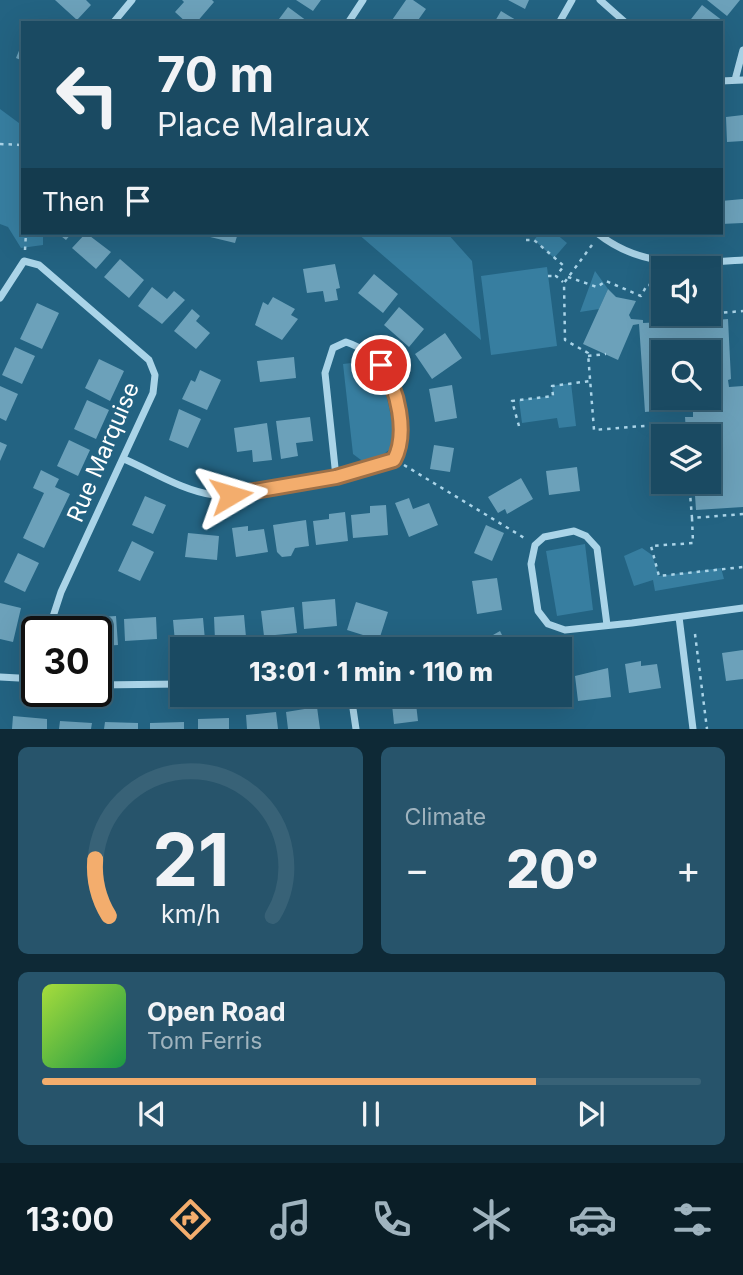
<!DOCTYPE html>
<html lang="en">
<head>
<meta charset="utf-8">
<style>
  :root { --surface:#1a4a62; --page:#27546b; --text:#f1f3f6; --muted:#9fb3be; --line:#386277; --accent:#f3ad6d }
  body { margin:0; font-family:Inter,sans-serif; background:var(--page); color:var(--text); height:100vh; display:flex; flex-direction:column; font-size:26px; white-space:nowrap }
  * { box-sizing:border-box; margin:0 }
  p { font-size:23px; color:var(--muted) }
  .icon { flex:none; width:38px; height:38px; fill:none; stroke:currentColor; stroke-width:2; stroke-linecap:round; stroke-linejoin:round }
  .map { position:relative; height:729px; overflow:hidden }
  .sheet { display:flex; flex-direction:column; gap:18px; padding:18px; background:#0e2936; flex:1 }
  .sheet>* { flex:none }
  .banner { position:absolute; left:21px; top:21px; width:702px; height:214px; border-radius:0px; box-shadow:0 7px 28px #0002,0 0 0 2px var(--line); background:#1a4a62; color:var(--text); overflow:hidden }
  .fabs { position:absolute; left:651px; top:256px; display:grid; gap:14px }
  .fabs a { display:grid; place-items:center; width:70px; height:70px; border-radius:0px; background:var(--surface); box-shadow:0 7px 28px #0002,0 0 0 2px var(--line); font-size:35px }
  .speed { position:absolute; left:21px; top:616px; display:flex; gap:14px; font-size:35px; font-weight:700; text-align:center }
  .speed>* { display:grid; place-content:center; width:91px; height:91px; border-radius:50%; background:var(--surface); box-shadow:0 7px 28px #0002,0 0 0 2px var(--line); line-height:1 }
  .speed .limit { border:4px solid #111; border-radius:10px; background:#fff; color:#111 }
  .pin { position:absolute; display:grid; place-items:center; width:60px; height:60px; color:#fff; margin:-30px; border:4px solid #fff; border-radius:50%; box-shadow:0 2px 7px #0007 }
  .me { position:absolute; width:77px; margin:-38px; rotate:83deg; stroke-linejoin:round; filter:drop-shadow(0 0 5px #0008) }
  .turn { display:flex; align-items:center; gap:24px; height:147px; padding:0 21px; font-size:32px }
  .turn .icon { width:91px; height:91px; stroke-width:2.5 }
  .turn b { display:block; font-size:49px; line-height:60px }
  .then { display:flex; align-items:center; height:66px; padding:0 21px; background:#0003; gap:14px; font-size:26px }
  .big { font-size:52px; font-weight:800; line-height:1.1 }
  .sheet .card { flex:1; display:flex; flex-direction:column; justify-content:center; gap:10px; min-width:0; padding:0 24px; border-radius:10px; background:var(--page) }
  .sheet .dial { align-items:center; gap:0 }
  .dial svg { height:182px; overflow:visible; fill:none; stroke:var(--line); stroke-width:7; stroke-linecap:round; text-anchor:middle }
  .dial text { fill:var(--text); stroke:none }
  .song { display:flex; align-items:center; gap:21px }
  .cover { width:84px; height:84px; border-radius:10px; background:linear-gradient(135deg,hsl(80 70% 55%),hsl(140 70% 35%)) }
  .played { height:7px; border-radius:4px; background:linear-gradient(90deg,var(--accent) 75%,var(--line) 75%) }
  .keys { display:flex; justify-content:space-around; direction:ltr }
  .heat { display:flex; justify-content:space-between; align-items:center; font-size:38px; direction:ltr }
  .sheet .tiles { flex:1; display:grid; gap:18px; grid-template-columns:1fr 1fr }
  .card:last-child { grid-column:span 2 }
  .trip { position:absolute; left:170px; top:637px; width:402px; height:70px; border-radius:0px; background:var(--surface); box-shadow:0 7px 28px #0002,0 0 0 2px var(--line); font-weight:800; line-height:70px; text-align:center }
  .tab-bar { display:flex; height:112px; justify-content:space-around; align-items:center; background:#0a1e27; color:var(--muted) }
  .tab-bar .icon { width:49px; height:49px }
  .tab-bar .active { color:var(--accent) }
  .tab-bar b { font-size:32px; color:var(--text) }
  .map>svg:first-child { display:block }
</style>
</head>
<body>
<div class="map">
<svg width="743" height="729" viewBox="0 0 743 729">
  <rect width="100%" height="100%" fill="#236382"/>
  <path fill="#377ea0" d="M0,109L23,126V233H43V245L21,248L8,227L0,224Z
    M357,233H447L472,261L481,340Z
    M540,233H555L567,243L554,258L534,240Z
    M547,267L557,346L491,355L481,276Z
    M595,271L608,289L599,309L580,312Z
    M360,362L384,384L395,435L390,449L377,460H361L353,454L343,364Z
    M571,383L576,426L559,428L557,418L522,423L519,400L553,396L552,386Z
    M585,544L593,610L557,616L546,551Z
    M642,548L652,555L659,576L721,568L724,579L655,591L653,580L634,586L624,556Z"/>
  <path fill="#6ca1ba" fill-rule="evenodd" d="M55,0H86L91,5L77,20Z
    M182,0H212L214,2L196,23H187L175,12L184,2Z
    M296,0H321L313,11Z
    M406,0H413L426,9L416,23H390Z
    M508,0H529L525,9Z
    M707,0H740L727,16Z
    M702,5L723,21L722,23H688Z
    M288,7L307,21L305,23H276Z
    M501,11L521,23H494Z
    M23,41V61L16,58Z
    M743,115V141L727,142L726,117Z
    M743,199V223L721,224V201Z
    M57,233H72L66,240Z
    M86,233L111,252L96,269L72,248Z
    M207,233H238L235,243L206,236Z
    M120,259L144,280L129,298L104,277Z
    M335,264L340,288L336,289L338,300L325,302L323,291L307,293L303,269Z
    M374,274L398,294L383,313L358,293Z
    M152,287L167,299L174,291L185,300L162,324L138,306Z
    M608,289L616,297L636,301L629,315L631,319L643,320V323L663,322L662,313H703L704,321L728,319L731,379L728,380L729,387L743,386V507L696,510L694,481H709V436H693V431L686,432L685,417H693V408L645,412L639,324L633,325L618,360L583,344ZM663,352H709V397H663Z
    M273,297L295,309L291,315L298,319L282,340L255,325L263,302L268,305Z
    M37,303L59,313L42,349L20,339Z
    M399,307L424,329L409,347L384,325Z
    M192,309L200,316L196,321L210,333L196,349L174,331Z
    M445,333L462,358L432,379L415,354Z
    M15,347L35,356L22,384L2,375Z
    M294,357L296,378L260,382L257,361Z
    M99,359L124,371L110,401L85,388Z
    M200,370L221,380L207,410L182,399L191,380L195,382Z
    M452,385L457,418L435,422L429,389Z
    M0,386L18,394L6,421L0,418Z
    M87,400L109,410L96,439L74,429Z
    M179,409L201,419L188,448L169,440Z
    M310,417L313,441L296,443L298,456L281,459L276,421Z
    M267,423L272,460L253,462L252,450L237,452L234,428Z
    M69,440L90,450L78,476L57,466Z
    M0,442L7,445L0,461Z
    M434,445L454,448L450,472L430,469Z
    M577,467L580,491L549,495L546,471Z
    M41,470L59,479L55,487L70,494L44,548L23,538L44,493L33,488Z
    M521,478L533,499L507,514L505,509L498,513L488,497Z
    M145,496L166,505L153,534L132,525Z
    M409,498L413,509L429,503L438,525L409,537L395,503Z
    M386,505L388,535L353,538L351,515L370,513V506Z
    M345,512L348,541L316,545L313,521L329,519V514Z
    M306,520L309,546L295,548L291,556L282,557L277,552L273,525Z
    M486,525L504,533L492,561L474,553Z
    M248,526V531L264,529L268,552L236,557L232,528Z
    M188,533L219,536L217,560L185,557Z
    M132,541L154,552L140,581L118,571Z
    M18,553L39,563L25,592L4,582Z
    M497,578L502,610L477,614L472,581Z
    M335,599L337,626L304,629L302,602Z
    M356,602L388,612L379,640L347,630Z
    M0,603L21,608L13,642L0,639Z
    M294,607L297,633L264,636L261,611Z
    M244,615L246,637L215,640L214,617Z
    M116,616L118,645L101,646V642H96V632H85L84,618Z
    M156,617L157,639L125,641L124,619Z
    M203,618L205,640L175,642L173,620Z
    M500,631L509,649H482L479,643Z
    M422,639L424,649H385L384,647Z
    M743,650V679L726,681L722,653Z
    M641,661V666L657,664L661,688L629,693L625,664Z
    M608,668L611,697L578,701L575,676Z
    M560,679H564L562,703L520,699V695H560Z
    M391,695H415L418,721L394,724Z
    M317,707L320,729H288L286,712Z
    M276,712L278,729H247L246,715Z
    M13,716L47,719V729H12Z
    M229,718V729H198V719Z
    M60,721L92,723L91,729H59Z
    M105,722L138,723V729H104Z
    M184,722V729H150V723Z"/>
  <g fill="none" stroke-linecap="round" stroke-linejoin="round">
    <path stroke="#aad4e8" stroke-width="2.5" stroke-dasharray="3.5 5" stroke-linecap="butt" d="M0,144L23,145
      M526,240H534L564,266L556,276L563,282
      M592,245L564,283L565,340L588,353L594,430L680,423L681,436
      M25,250L26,233
      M657,275L659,322
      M548,276H556
      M568,277L597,287L606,281L641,296L647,285H657
      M707,314L743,311
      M588,356L606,354
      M519,426L512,401L553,396L552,386L590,381
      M687,436L690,431
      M404,465L526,539
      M689,481L692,518L743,514
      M692,518L693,543L651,546L659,576L743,567
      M695,634L707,729"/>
    <path stroke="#aad4e8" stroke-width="7" d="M600,0L626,23
      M113,23L132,0
      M348,23L363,0
      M559,23L572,0
      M735,80L743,50
      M721,81L743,80
      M597,233C642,269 689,263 743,260
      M0,298L24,261L39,265L149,360L155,375L153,393L61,592L48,632
      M124,459C152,471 183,491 214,495C250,500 360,475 394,460C403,443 400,430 397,412C391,379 381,354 346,342L333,348L325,373L336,477
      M679,617L693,729
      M607,625L597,548L586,536L574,531L544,537L535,545L531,564L538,611L548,624L565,630L632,623L743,608
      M0,677L37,679
      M96,685L182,684
      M351,695L356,729"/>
  </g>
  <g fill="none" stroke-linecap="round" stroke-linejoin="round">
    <g stroke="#9e7047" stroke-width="18">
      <path id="route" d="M231,495L336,477L394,460C408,434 398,388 381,365"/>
    </g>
    <use href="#route" stroke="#f3ad6d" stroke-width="12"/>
  </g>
  <g text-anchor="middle" stroke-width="7" stroke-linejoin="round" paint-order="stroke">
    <g font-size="23" fill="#fff" stroke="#236382">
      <text transform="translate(103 452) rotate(-67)" y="8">Rue Marquise</text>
    </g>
  </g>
</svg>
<div class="fabs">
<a><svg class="icon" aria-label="sound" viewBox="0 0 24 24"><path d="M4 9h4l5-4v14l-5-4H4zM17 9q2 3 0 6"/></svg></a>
<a><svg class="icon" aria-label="search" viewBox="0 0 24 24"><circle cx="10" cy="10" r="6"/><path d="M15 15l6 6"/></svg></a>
<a><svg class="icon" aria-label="layers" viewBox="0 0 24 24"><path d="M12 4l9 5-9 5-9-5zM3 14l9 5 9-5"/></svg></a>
</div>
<div class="speed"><div class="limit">30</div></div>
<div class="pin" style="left:381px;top:365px;background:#d93025"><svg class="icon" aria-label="arrive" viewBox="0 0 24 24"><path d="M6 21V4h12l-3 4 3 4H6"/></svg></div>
<svg class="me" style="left:231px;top:495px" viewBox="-20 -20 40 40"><path d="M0-17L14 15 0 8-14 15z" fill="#f3ad6d" stroke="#fff" stroke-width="4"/></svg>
<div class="trip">13:01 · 1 min · 110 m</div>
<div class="banner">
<div class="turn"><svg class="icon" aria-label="left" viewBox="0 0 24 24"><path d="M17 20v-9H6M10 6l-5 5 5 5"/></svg><div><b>70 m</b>Place Malraux</div></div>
<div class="then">Then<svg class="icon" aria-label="arrive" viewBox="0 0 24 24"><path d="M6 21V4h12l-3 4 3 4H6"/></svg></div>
</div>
</div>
<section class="sheet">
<div class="tiles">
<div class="card dial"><svg viewBox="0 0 100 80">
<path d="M14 69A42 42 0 1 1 86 69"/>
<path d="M14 69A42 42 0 0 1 8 44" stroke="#f3ad6d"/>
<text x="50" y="56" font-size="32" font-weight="700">21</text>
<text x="50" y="72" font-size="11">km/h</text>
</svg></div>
<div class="card"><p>Climate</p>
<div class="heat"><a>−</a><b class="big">20°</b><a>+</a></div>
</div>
<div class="card">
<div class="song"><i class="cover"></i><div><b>Open Road</b><p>Tom Ferris</p></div></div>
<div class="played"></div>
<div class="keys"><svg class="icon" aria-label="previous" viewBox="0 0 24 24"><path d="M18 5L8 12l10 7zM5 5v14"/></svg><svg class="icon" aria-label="pause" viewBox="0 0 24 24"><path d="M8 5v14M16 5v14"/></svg><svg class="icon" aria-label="next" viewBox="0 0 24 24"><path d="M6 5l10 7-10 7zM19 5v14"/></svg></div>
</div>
</div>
</section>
<nav class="tab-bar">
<b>13:00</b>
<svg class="icon active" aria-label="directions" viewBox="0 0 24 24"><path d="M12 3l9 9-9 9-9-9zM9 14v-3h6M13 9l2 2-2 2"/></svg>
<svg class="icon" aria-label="music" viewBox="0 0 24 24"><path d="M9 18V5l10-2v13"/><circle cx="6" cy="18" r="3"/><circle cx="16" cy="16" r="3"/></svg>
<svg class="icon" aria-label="phone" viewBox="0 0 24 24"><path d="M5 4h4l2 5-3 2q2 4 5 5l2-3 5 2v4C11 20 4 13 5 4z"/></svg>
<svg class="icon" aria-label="climate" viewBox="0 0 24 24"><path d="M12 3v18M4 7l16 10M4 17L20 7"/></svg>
<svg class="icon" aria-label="car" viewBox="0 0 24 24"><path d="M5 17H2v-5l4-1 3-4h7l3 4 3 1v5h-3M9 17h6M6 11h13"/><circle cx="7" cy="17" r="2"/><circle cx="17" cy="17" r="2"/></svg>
<svg class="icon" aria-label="filters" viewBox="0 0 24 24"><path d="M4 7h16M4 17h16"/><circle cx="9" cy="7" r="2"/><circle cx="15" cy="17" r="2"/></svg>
</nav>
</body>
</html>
